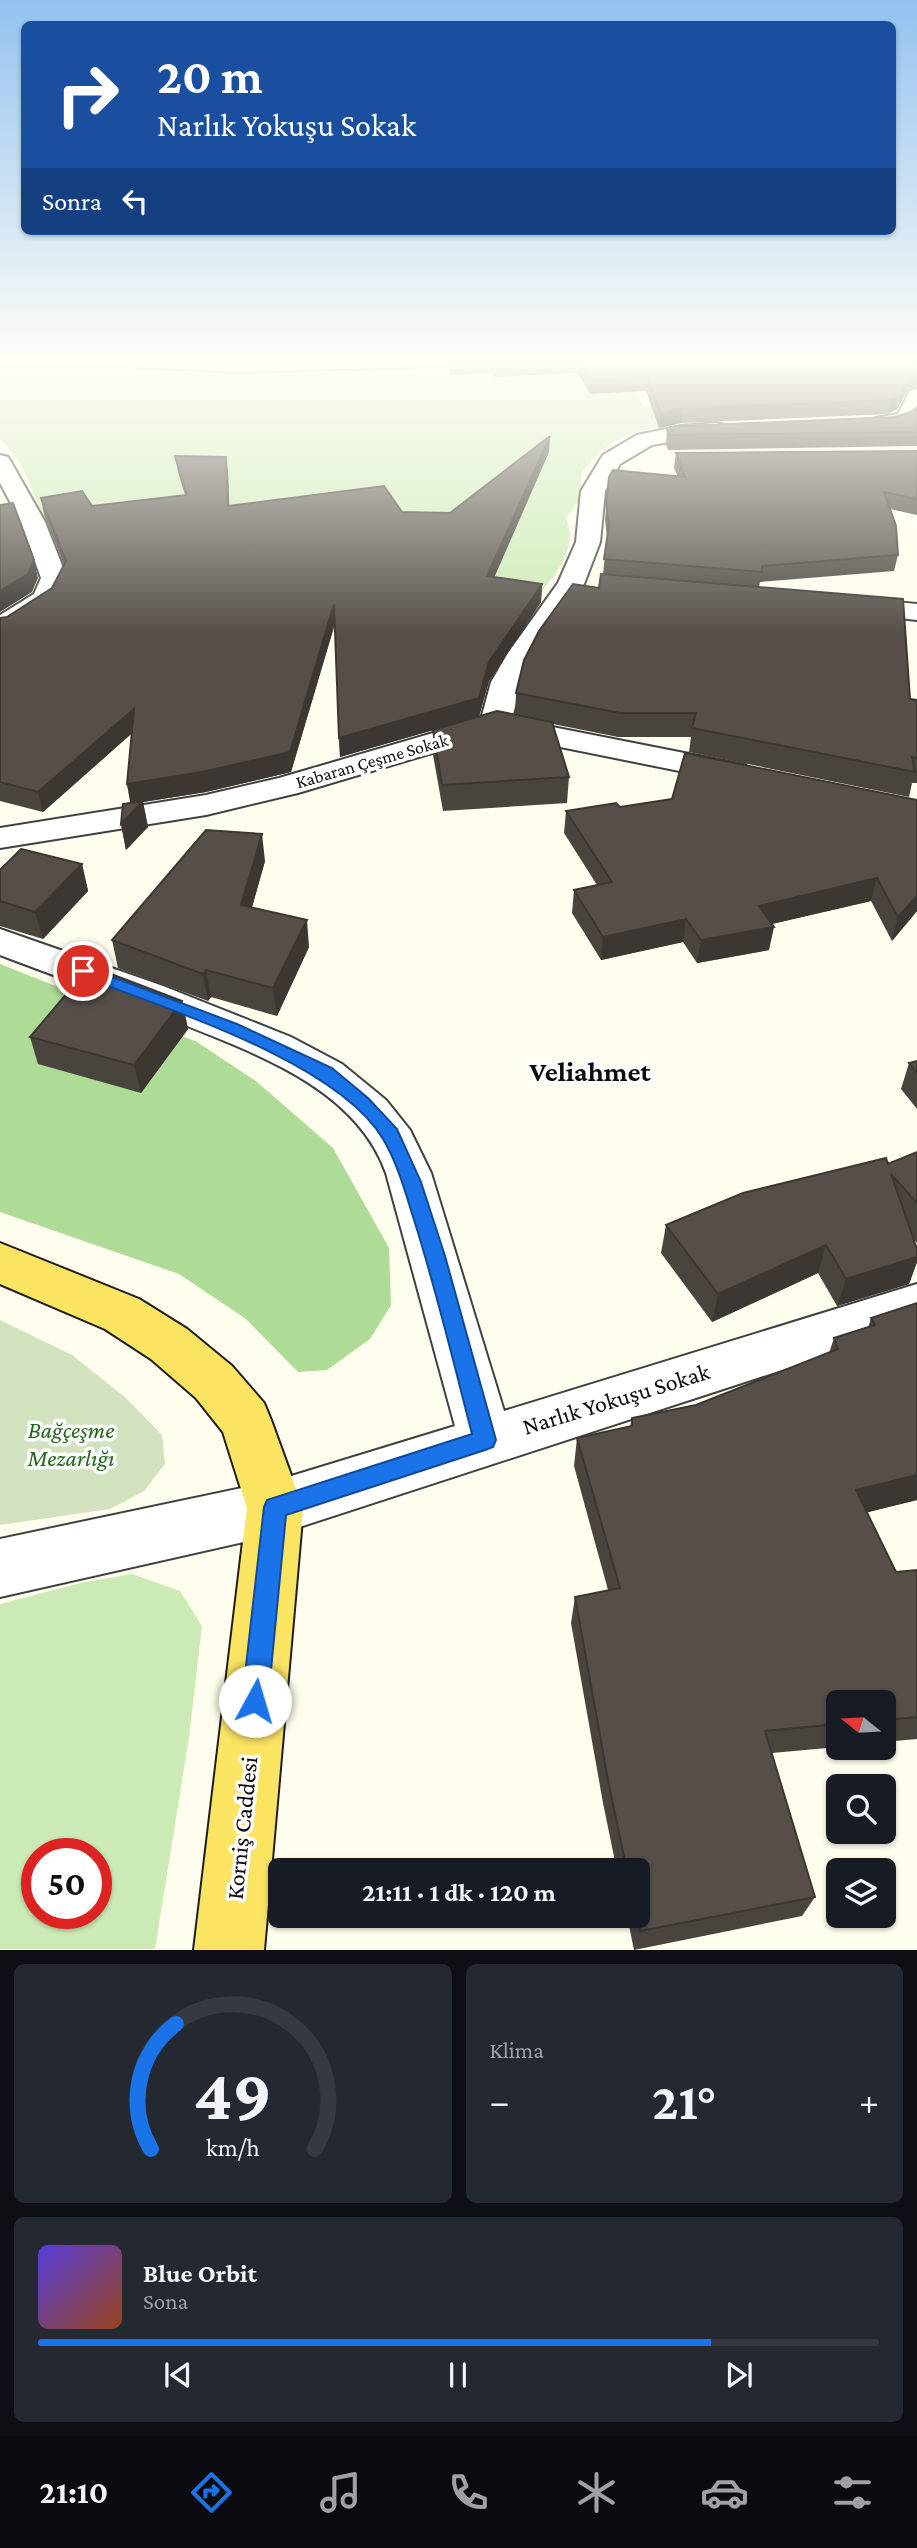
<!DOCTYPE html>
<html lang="tr">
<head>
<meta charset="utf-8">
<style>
  :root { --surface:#171b24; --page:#242831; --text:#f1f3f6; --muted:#9ea1a6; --line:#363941; --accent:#1a73e8 }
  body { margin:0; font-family:"Crimson Pro",serif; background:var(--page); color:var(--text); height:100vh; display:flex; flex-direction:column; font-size:26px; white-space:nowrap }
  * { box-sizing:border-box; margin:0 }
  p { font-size:23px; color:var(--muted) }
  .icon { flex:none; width:38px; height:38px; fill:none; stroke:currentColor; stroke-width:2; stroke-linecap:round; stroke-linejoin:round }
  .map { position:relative; height:1950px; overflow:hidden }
  .sheet { display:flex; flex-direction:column; gap:14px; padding:14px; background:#0d0f14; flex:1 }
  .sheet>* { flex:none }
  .top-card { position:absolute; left:21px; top:21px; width:875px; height:214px; border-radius:10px; box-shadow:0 2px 5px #0004; background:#1a4fa0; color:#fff; overflow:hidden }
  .needle { width:46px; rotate:288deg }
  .controls { position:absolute; left:826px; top:1690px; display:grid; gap:14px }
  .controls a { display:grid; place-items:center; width:70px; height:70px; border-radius:10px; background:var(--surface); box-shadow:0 2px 5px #0004; font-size:35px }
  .speed { position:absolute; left:21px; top:1838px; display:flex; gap:14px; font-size:35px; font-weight:700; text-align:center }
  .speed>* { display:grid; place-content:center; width:91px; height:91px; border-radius:50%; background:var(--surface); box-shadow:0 2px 5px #0004; line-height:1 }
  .speed .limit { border:10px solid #d22; background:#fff; color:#111 }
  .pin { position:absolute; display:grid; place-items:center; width:60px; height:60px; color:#fff; margin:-30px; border:4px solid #fff; border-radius:50%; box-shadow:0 2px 7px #0007 }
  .me { position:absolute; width:77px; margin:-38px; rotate:6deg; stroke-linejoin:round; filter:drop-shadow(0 0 5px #0008) }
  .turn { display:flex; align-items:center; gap:24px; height:147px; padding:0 21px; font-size:32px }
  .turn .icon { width:91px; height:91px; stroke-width:2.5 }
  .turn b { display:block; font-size:49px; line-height:60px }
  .then { display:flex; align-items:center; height:66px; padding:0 21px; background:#0003; gap:14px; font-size:26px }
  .big { font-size:52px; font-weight:700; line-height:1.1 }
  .sheet .card { flex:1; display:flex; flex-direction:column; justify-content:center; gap:10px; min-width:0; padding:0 24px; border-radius:10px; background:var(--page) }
  .sheet .dial { align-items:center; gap:0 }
  .dial svg { height:182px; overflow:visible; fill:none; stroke:var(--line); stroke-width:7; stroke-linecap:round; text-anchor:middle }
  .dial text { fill:var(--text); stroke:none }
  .song { display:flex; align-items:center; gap:21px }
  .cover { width:84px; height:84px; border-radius:10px; background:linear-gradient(135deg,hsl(250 70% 55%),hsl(20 70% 35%)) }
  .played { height:7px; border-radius:4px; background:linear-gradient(90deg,var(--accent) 80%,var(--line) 80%) }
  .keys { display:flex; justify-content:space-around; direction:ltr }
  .heat { display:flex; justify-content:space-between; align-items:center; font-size:38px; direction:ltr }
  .sheet .tiles { flex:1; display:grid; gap:14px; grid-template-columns:1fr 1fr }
  .card:last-child { grid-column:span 2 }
  .trip { position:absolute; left:268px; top:1858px; width:382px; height:70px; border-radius:10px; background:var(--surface); box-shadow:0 2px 5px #0004; font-weight:700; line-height:70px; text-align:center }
  .tabs { display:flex; height:112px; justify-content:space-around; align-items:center; background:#090b0e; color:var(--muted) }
  .tabs .icon { width:49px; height:49px }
  .tabs .active { color:var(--accent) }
  .tabs b { font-size:32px; color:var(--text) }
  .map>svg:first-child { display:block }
</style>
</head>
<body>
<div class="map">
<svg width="917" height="1950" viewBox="0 0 917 1950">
  <rect width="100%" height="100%" fill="#fffded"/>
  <path fill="#cceab6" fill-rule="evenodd" d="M0,361H83L133,366L255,371L488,361L495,377L579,373L590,394L633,392L643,405L662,403L710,409L718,424C674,426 625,423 593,459C589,464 582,470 581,477C580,482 583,488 584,493L566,518C579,553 554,575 534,601L52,534C31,498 32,469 0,439Z
    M132,1574L180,1591L202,1626L189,1737L155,1949H0V1604L85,1582ZM37,1853H96V1913H37Z"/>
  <path fill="#aedb95" d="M0,964L197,1042L257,1082L333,1148L389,1248L391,1305L370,1339L327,1370L298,1372L246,1319L179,1274L0,1212Z"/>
  <path fill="#d2e1be" d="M0,1320L72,1355L126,1398L162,1435L165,1464L144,1491L110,1509L0,1525Z"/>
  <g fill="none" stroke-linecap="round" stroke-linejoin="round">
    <g stroke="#404040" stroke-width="4">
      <path id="minor" d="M128,361H421L411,367L240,372L138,367Z
        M917,389V417L913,422C894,428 873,435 854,430L850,426L854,422L898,414L910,391Z
        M717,423L724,425L728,429L724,433L652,445L620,464L605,491L600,542L584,584L536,653L521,682L512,719L745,765L750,772L745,779L734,782L496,734L298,793L206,815L0,848V828L206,795L279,778L481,719L491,682L508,653L558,583L576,542L581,491L603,455L637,435L681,426Z
        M0,455L8,457L11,462L45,522L67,578L54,604L10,633L0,635V615L34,594L41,578L21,522L0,483Z
        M853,598L917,604V620L844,612L840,606L844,600Z
        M0,929L163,986L291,1037L342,1064L386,1100L410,1130L431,1173L504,1411L917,1284V1326L275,1535L0,1597V1539L275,1481L455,1426L386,1173C356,1088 256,1054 180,1023C121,999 60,978 0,955Z"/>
    </g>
    <g stroke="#1e1e1e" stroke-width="4">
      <path id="major" d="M0,1243L139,1299L187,1329L232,1366L264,1403L271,1420L303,1508L264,1950H194L247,1508L223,1432L196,1398L151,1359L105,1329L0,1284Z"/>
    </g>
    <use href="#minor" fill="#fff" fill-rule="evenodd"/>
    <use href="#major" fill="#fae462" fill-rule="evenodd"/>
  </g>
  <path fill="#4a443f" d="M446,361H917L908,390L897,409L888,414L681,423L659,428L646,391L590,394L578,373L495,377L493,373L450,375Z
    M917,407V446L668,450L666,444L667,430L895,417L913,411Z
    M917,451V515L890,509L898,555L894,571L760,582L759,587L910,699L917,700V783H912L909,797L689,752L691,737H618L553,724L569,777L567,803L443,811L433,755V730L340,757L335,624L291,772L206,792L143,802L148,827L126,850L121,824L130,802L127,784L132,733L43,812L0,801V618L7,617L52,588L64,565L44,515L41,498L92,506L185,495L178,472L175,456L228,473L229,506L450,513L549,452L494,577L542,584L541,602L489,681L479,716L515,715L516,693L599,588L603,574L607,537L605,520L609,477H678L674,468L676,453Z
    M917,800V911L892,941L871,901L772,924L769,950L697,963L683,942L601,960L572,913L574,890L597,885L564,833L566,811L620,807Z
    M265,861L252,907L309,947L277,1016L211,997L208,1001L118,968L112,940Z
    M82,864L88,891L43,939L0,926V870Z
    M182,1001L188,1029L141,1093L38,1064L30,1037Z
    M917,1061V1109L901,1089L909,1063Z
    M917,1152V1243L913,1238L917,1249V1262L909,1284L837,1306L818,1273L712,1322L661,1253L666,1225L888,1164Z
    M917,1303V1500L867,1512L896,1572L917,1570V1739L884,1742V1703H838V1747L772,1753L815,1897L802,1916L634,1950L627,1916H637V1871H617L603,1803L571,1623L575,1597L608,1590L574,1466L577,1438L630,1427L632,1418L696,1405L829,1353L834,1338L868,1328L871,1318Z"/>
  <path fill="#3c3733" d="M917,374V387L908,390L897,409L888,414L891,400L911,376Z
    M682,409L681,423L659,428L661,414Z
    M550,436L549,452L487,594V576Z
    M226,457L228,473L230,523L228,506Z
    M34,560L38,578L32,592L0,612V591Z
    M542,584L541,602L489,681L479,717L340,757L339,738L489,662Z
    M334,604L335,622L291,772L206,792L143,802L148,827L126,850L121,824L131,804L127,784Z
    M134,709L138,728L43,812L38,792Z
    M262,834L265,861L245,932L241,905Z
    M82,864L88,891L43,939L35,912Z
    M877,878L871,901L755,928L759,906Z
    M917,896V911L892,941L898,917Z
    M686,919L683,942L601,960L603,937Z
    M307,920L309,947L277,1016L273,988Z
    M774,927L769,950L697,963L701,940Z
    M206,970L211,997L208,1001L203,974Z
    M182,1001L188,1029L141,1093L134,1065Z
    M826,1245L818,1273L712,1322L718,1294Z
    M917,1257V1262L909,1284L837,1306L846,1279Z
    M917,1475V1500L845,1518L856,1490Z"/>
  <path fill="#564f49" stroke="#3c3733" stroke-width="2" d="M494,361H563L495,363Z
    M579,361H917V374L911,376L900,395L891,400L682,409L661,414L647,377L591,380Z
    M917,407V432L669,435L667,430L683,426L895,417L913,411Z
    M550,436L487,576L542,584L489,662L479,698L339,738L334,604L290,752L202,772L127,784L134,709L38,792L0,782V618L7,617L52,588L66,561L41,498L82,491L92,506L187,495L175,456L226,457L228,506L384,486L402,512L450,513Z
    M917,451V499L884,492L896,526L898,555L762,566V572L604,559L609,525L606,504L609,477L613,470L685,477L676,453Z
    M13,503L34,560L28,574L0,591V505Z
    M601,574L903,599L910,699L917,700V758L912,757L915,772L692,728L696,713H620L516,693L524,660L539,631L573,584L599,588Z
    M497,711L552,722L569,777L442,785L433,730Z
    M685,753L917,800V896L898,917L877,878L759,906L774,927L701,940L686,919L603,937L574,890L612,882L566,811L616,803L620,807L672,799Z
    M143,801L121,824L123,804Z
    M206,830L262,834L241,905L307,920L273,988L206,970L203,974L112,940Z
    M21,849L82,864L35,912L0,901V870Z
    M90,966L182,1001L134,1065L30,1037Z
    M917,1061V1073L909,1063Z
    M917,1152V1203L891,1174L917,1249V1257L846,1279L826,1245L718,1294L666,1225L743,1193L886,1158L888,1164Z
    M917,1303V1475L856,1490L896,1572L917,1570V1717L884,1720V1703H838V1724L765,1731L815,1897L640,1931L637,1916V1871H627L608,1780L575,1597L620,1588L577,1438L632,1426V1418L696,1405L838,1349L834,1338L875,1325L871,1318Z"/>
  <linearGradient id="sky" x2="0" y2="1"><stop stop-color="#92c2ee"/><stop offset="0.57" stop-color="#fffef7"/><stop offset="1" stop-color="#fffef7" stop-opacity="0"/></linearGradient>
  <rect width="917" height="634" fill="url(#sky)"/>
  <path fill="#1a73e8" stroke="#114b97" stroke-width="2" d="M83,966L237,1024L332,1068L368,1098L397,1129L421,1182L445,1256L496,1440L493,1447L485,1450L286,1515L268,1701L264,1710L255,1714L246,1710L242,1701L264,1507L267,1500L472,1434C454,1364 437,1293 415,1223C406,1195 398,1164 383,1139C337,1061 161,1007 78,975L75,971Z"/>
  <g text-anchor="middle" stroke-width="7" stroke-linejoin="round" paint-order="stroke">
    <g font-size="18" fill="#0d0d0d" stroke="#fff">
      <text transform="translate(372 761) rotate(-16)" y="6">Kabaran Çeşme Sokak</text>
    </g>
    <g font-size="24" fill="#0d0d0d" stroke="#fff">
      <text transform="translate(616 1399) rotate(-17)" y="8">Narlık Yokuşu Sokak</text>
      <text transform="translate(242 1828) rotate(-84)" y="8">Korniş Caddesi</text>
    </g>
    <g font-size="24" font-style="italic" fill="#25661c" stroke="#fff">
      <text x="71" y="1438">Bağçeşme<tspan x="71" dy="28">Mezarlığı</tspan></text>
    </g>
    <g font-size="28" font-weight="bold" fill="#0d0d0d" stroke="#fff">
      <text x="590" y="1081">Veliahmet</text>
    </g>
  </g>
</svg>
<div class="controls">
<a><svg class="needle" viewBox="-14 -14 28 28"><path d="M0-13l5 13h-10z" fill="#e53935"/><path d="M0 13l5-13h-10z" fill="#9ea1a6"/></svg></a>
<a><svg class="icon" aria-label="search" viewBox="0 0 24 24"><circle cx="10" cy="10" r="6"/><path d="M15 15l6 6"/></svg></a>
<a><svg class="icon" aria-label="layers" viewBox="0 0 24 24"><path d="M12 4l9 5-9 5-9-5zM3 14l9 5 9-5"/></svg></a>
</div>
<div class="speed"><div class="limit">50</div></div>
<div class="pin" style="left:83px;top:971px;background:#d93025"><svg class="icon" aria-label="arrive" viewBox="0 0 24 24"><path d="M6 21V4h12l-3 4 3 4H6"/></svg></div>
<svg class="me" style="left:255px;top:1701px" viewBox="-20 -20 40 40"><circle r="19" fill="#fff"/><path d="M0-13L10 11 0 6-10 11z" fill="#1a73e8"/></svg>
<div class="trip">21:11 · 1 dk · 120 m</div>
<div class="top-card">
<div class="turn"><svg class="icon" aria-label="right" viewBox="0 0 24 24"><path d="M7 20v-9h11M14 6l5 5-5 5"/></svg><div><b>20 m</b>Narlık Yokuşu Sokak</div></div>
<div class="then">Sonra<svg class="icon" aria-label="left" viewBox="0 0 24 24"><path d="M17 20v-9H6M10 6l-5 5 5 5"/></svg></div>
</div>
</div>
<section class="sheet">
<div class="tiles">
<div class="card dial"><svg viewBox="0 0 100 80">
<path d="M14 69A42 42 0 1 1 86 69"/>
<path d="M14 69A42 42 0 0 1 25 14" stroke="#1a73e8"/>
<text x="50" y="56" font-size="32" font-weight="700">49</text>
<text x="50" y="72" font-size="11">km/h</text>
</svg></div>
<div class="card"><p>Klima</p>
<div class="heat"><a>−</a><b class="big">21°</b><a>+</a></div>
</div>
<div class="card">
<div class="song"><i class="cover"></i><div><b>Blue Orbit</b><p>Sona</p></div></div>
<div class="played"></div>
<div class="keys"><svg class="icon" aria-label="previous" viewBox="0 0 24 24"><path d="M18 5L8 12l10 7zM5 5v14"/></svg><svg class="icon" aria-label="pause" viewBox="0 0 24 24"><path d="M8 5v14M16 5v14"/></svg><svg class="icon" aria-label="next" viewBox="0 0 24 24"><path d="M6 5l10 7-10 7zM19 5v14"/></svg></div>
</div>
</div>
</section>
<nav class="tabs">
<b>21:10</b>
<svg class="icon active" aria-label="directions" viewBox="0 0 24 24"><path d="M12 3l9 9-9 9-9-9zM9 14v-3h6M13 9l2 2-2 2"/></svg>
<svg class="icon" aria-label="music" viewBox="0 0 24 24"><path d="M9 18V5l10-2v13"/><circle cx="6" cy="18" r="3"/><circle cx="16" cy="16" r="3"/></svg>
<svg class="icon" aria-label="phone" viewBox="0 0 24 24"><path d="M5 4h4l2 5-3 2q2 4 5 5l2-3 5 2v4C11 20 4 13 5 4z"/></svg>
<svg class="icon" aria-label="climate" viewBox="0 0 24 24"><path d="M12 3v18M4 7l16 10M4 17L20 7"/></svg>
<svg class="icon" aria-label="car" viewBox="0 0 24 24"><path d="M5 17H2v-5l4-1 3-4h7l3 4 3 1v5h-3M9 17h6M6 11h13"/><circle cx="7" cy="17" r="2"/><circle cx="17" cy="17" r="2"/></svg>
<svg class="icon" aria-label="filters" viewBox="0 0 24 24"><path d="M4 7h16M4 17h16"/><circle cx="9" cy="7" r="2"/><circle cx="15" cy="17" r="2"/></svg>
</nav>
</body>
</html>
